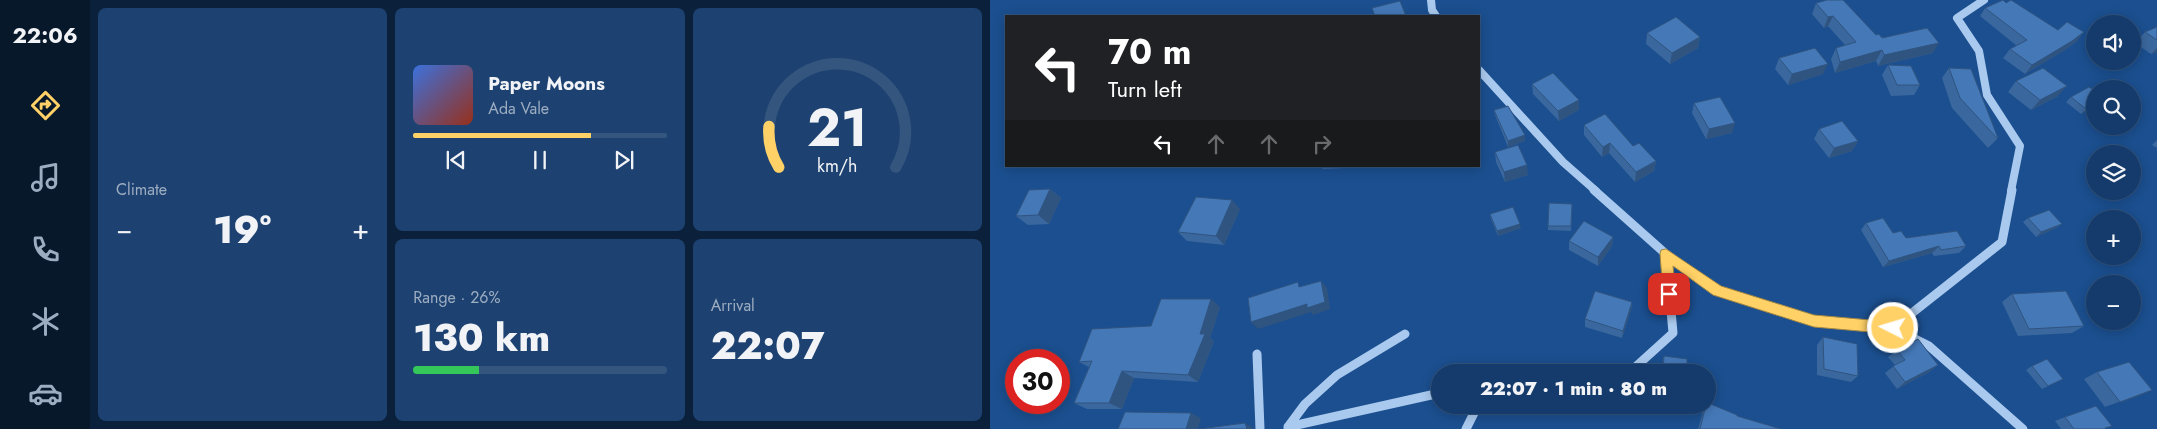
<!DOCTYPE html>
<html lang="en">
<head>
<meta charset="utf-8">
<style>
  :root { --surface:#143b6b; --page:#1d4271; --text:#f1f3f6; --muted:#9dadc1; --line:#33557e; --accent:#ffd166 }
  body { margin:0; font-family:Jost,sans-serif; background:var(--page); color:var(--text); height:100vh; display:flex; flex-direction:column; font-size:19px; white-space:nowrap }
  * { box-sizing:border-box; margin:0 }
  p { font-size:16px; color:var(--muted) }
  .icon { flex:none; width:28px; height:28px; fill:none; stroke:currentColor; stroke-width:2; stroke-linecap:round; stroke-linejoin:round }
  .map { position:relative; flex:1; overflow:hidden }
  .panel { display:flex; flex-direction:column; gap:8px; padding:8px; background:#0b203b; width:900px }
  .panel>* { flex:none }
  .hud { position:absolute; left:15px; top:15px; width:475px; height:152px; border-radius:0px; box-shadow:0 2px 12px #0003,0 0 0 1px var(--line); background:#202124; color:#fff; overflow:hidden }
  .controls { position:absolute; left:1096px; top:15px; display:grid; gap:10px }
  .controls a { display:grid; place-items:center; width:55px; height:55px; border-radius:50%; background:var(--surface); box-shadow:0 2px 12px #0003,0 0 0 1px var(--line); font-size:25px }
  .speed { position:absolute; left:15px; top:349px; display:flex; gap:10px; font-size:25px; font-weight:700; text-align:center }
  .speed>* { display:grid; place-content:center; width:65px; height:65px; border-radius:50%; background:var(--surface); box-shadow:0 2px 12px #0003,0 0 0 1px var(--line); line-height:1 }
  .speed .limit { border:8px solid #d22; background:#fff; color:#111 }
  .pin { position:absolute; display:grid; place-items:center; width:42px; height:42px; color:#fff; margin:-21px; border-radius:10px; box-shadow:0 2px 8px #0006 }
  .me { position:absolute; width:55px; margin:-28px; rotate:275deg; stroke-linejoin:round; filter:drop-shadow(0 0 4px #0008) }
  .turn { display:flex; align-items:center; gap:18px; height:105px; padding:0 20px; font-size:22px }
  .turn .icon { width:65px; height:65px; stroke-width:2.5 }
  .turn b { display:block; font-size:35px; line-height:42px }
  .lanes { display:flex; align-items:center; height:48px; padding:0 20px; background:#0003; justify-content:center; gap:25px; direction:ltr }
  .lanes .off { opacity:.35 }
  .big { font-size:38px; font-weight:800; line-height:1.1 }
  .panel .widget { flex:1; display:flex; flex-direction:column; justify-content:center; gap:8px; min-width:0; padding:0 18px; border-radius:8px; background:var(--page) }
  .panel .dial { align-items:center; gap:0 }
  .dial svg { height:130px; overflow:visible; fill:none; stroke:var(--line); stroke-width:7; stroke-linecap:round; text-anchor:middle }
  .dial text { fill:var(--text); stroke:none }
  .song { display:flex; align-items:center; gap:15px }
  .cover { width:60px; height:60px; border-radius:8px; background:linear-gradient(135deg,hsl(220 70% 55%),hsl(10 70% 35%)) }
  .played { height:5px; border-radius:2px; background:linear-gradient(90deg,var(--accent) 70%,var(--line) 70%) }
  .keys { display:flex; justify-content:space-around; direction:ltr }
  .heat { display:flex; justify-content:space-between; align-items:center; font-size:28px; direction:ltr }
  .charge { height:8px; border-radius:4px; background:linear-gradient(90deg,#34c759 26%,var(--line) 0) }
  .panel .tiles { flex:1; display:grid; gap:8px; grid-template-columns:repeat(3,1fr) }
  .widget:first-child { grid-row:span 2 }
  .trip { position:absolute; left:441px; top:364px; width:285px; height:50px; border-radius:25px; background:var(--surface); box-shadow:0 2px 12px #0003,0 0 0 1px var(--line); font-weight:800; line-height:50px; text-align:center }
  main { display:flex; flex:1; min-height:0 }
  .tab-bar { display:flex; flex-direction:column; width:90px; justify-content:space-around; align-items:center; background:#08182b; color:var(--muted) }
  .tab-bar .icon { width:35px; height:35px }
  .tab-bar .current { color:var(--accent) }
  .tab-bar b { font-size:22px; color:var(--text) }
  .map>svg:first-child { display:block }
</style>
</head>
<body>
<main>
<nav class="tab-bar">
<b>22:06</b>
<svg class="icon current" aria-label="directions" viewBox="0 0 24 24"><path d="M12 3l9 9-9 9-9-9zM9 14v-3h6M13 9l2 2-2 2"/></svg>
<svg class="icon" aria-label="music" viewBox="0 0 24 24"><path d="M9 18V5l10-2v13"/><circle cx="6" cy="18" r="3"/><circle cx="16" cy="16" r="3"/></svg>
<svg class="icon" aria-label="phone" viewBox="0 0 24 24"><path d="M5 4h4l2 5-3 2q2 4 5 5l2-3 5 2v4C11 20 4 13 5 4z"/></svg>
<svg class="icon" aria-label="climate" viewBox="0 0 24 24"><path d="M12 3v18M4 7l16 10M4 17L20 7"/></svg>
<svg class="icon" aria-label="car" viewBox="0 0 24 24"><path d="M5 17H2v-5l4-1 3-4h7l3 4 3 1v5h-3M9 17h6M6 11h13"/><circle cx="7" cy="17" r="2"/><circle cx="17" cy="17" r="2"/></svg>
</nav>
<section class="panel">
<div class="tiles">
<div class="widget"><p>Climate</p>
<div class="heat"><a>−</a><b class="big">19°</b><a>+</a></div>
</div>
<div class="widget">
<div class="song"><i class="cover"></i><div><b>Paper Moons</b><p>Ada Vale</p></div></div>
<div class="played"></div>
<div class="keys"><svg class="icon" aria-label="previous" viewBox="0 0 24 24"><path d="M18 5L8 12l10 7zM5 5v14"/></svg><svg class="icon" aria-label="pause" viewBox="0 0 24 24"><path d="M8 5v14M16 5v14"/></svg><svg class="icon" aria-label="next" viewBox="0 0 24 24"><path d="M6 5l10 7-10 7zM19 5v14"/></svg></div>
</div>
<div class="widget dial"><svg viewBox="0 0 100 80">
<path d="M14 69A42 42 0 1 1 86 69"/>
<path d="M14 69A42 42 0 0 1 8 44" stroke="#ffd166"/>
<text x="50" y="56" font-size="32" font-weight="700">21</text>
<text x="50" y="72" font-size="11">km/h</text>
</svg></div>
<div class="widget"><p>Range · 26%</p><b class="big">130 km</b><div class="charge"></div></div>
<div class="widget"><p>Arrival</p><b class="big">22:07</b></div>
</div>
</section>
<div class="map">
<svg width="1167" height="429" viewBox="0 0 1167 429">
  <rect width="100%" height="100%" fill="#1b4f8f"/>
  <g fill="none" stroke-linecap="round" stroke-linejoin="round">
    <path stroke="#a9c9ee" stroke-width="8" d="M441,0L442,10L446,16
      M994,0L967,18L989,51L997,95L1030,146L1021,191
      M489,70L573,162L606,191"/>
    <path stroke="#a9c9ee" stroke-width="9" d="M604,190L676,254L727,291L823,321L903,328L939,346L1033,429
      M903,328L1012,242L1022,190
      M267,354L270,429
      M619,372L641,371L683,333L676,254
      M298,427L315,404L347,375L415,334
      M298,429V427L450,393
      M476,429L488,405"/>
  </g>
  <path fill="#3a679d" d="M826,3L886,35L943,53L888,66L886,61L845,73L841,59L846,48L855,45L838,26L834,28L822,14Z
    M1016,3L1087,41L1075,50L1035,74L1013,58L1020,49L1027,46L990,16L995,8Z
    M1167,27V52L1161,54L1145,43L1155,32Z
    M657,33L710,37L708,48L680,64L656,44Z
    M789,58L833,74L798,85L785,69Z
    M898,65L930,85L924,95L901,96L892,75Z
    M959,68L1008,138L998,148L962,108L952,78Z
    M1026,81L1068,96L1041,110L1018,92Z
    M542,84L589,100V110L569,121L543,94Z
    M1105,91V106L1091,114L1076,102L1081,97Z
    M704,103L742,133L716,139L702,113Z
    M504,110L535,141L518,147L505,115Z
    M594,125L643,146L666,161L664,171L645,182L619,153L612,157L594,135Z
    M829,129L868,141L862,151L839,158L824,139Z
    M1167,140V148L1162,145Z
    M505,152L538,175L515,182L506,162Z
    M331,166H355V168L333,169Z
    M60,189L71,198L59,224L38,225L26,216Z
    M582,204L581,231L558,230V226Z
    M250,209L234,245L197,241L188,232Z
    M500,214L531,228L508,236L501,219Z
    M1038,218L1072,224L1066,228L1046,237L1033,222Z
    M876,223L916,238L976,246L969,253L944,256L942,253L893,267L871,230Z
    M623,237L622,246L608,266L579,250V241Z
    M1022,294L1094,326L1082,333L1028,336L1012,302Z
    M642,302L641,310L632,338L595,327V319Z
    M230,307L220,338L224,341L208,382L144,378L132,409H97L84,403L99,367L89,362L161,326Z
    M833,337L868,376L861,382L827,375V345Z
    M907,350L948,365L939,372L907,389L895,373L905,365L898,357Z
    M674,356L697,372H672L673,359Z
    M1042,366L1073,379L1052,389L1036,370Z
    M1107,372L1162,390L1115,407L1094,379Z
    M716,405L747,416L791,429H708L714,408Z
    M1075,417L1115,428V429H1071L1065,421Z"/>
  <path fill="#305480" d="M843,16L838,26L834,28L838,17Z
    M1094,32L1087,41L1075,50L1035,74L1042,65Z
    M710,37L708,48L680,64L682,53Z
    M949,43L943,53L888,66L894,55Z
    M1167,48V52L1161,54Z
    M892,50L886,61L845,73L850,62Z
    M838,64L833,74L798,85L802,74Z
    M1077,86L1068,96L1041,110L1050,100Z
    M589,100V110L569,121L568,111Z
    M1105,104V106L1091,114L1096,109Z
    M745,123L742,133L716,139L719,129Z
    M535,135V141L518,147V141Z
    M868,141L862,151L839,158L844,148Z
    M620,143L619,153L612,157L613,147Z
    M666,161L664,171L645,182L646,172Z
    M537,165L538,175L515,182L514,172Z
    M60,189L71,198L59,224L48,215Z
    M242,200L250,209L234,245L226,236Z
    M530,224L531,228L508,236L507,231Z
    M1072,224L1066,228L1046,237L1051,232Z
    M623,237L622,246L608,266V257Z
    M949,246L942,253L893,267L899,261Z
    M331,281L337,288L340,309L323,315L321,312L268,329L261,322L317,304Z
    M221,299L230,307L220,338L224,341L208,382L198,375L210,334Z
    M642,302L641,310L632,338L633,331Z
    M948,365L939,372L907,389L915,382Z
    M132,371L144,378L132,409L119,403Z
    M1162,390L1147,397L1115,407L1130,402Z
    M201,413L211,418L208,429H196Z
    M255,423L263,428L264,429H257Z"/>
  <path fill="#4478b7" stroke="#305480" d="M837,0H853L886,35L889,34L892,38L937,28L949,43L894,55L892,50L850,62L846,48L866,42L843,16L838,17L826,3Z
    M1013,0L1016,3L1021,0L1068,30L1077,22L1094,32L1082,41L1042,65L1020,49L1037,40L995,8Z
    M410,1L416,16H385L382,8Z
    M686,17L710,37L682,53L657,33Z
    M1167,27V40L1155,32Z
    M825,48L838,64L802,74L789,58Z
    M898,65L921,66L930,85H907Z
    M959,68L981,69L1008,138H1007L970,98Z
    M1053,68L1077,86L1050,100L1026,81Z
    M563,73L589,100L568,111L542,84Z
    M1099,87L1105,91V104L1096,109L1081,97Z
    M730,97L745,123L719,129L704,103Z
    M518,106L535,135L518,141L504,110Z
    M615,114L643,146L649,143L666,161L646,172L620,143L613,147L594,125Z
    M852,121L868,141L844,148L829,129Z
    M528,145L537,165L514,172L505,152Z
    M60,189L48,215L26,216L39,190Z
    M206,197L242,200L226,236L188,232Z
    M559,203L582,204L581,226H558Z
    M523,207L530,224L507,231L500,214Z
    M1059,210L1072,224L1051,232L1038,218Z
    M893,218L903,233L911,231L916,238L967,231L976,246L951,250L949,246L899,261L876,223Z
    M594,221L623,237L608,257L579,241Z
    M331,281L335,302L317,308V304L261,322L258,298L308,282L309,287Z
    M605,291L642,302L633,331L595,319Z
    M1076,291L1094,326L1039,329L1022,294Z
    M171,299H221L210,334H215L198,375L132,371L119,403H84L102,361L89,362L102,329L161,326Z
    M833,337L867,344L868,376L834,369Z
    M928,339L948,365L915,382L903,366L915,360L907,350Z
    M674,356L697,359V372H673Z
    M1057,359L1073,379L1058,386L1042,366Z
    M1139,362L1162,390L1130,402L1107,372Z
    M718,403L747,415V416L791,429H710L716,405H718Z
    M1106,406L1122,426L1115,428V429H1084L1075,417Z
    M135,412L201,413L196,429H128Z
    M255,423L257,429H209Z"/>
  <path fill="#ffd166" stroke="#a68842" d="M676,249L731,286L824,315L903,322L907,324L909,328L907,332L903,334L824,327L723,295L683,266L686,294L684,298L679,299L675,298L673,294L670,254L671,250Z"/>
</svg>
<div class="controls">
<a><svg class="icon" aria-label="sound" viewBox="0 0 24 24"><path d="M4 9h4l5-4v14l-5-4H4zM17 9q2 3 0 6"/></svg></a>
<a><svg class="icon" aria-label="search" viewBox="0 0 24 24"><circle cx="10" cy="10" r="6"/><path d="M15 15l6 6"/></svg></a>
<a><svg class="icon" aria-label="layers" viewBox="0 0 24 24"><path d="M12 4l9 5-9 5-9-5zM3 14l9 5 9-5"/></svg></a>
<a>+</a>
<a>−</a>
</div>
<div class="speed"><div class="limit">30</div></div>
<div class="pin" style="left:679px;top:294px;background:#d93025"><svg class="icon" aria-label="arrive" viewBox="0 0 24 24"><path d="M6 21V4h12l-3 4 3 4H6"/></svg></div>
<svg class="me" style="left:903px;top:328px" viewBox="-20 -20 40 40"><circle r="17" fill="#ffd166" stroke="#fff" stroke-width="3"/><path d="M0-11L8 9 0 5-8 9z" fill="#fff"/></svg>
<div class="trip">22:07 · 1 min · 80 m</div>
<div class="hud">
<div class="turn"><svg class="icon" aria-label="left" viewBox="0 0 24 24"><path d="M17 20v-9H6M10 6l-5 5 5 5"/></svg><div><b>70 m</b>Turn left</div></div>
<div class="lanes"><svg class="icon" aria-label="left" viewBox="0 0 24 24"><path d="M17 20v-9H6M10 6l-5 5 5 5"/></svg><svg class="icon off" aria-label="ahead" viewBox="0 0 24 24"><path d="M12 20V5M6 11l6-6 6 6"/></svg><svg class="icon off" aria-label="ahead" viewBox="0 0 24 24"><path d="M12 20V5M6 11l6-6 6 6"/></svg><svg class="icon off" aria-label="right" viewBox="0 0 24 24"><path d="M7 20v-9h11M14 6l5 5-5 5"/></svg></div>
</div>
</div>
</main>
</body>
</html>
